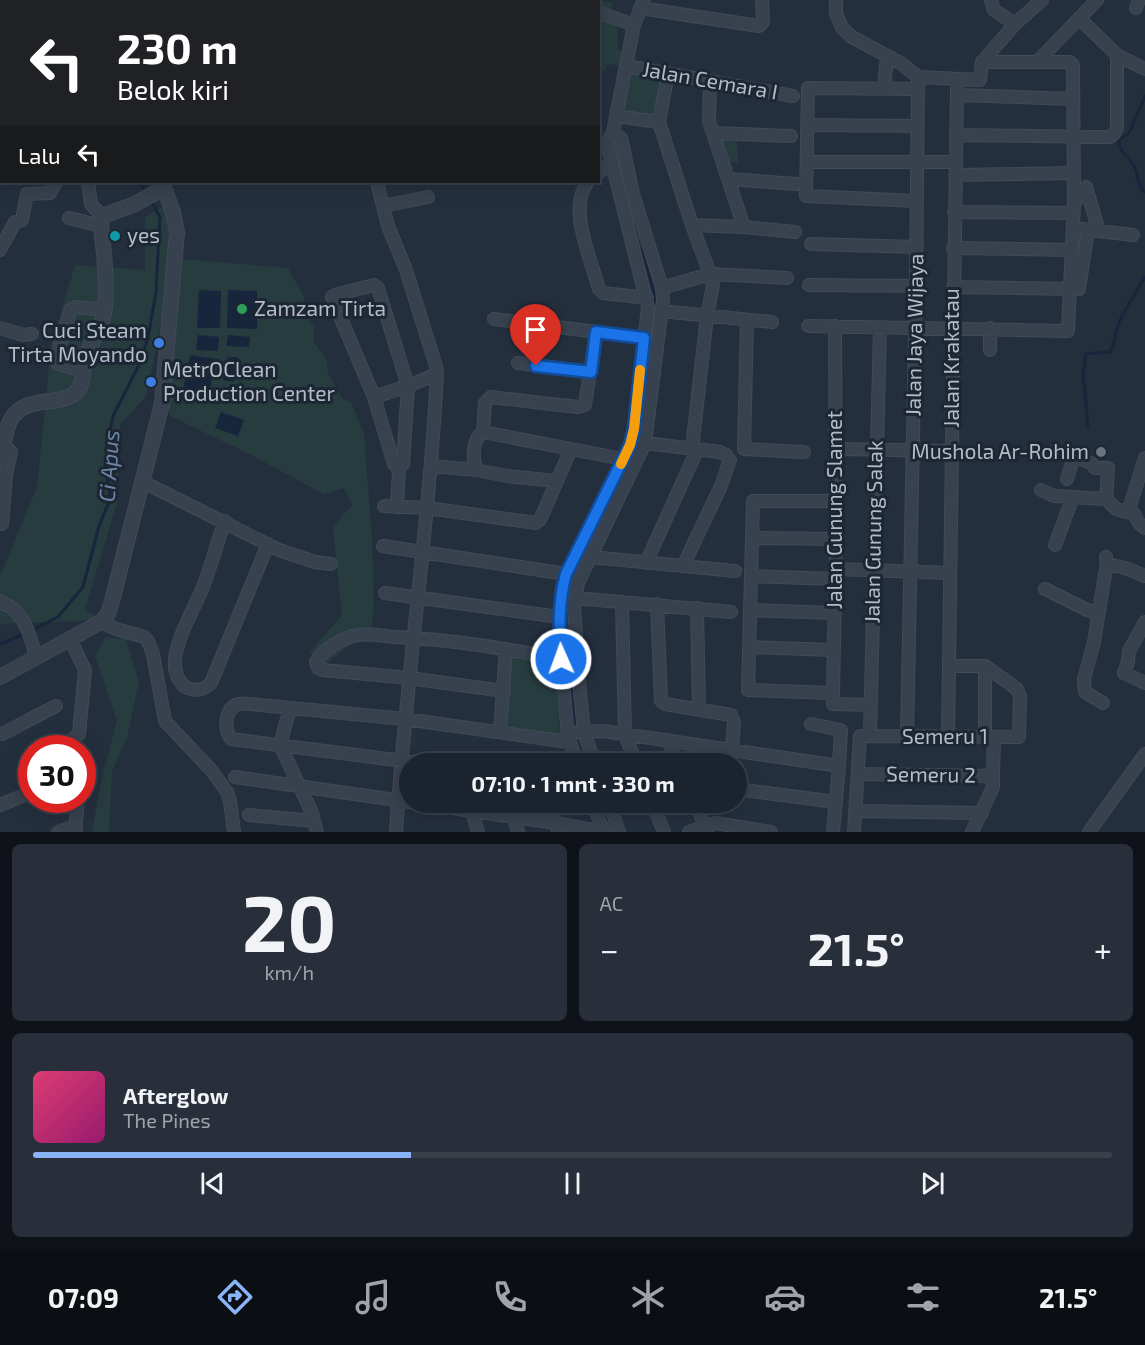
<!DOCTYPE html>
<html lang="id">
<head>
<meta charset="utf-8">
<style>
  :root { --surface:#1b232e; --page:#282f3a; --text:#f1f3f6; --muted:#a0a4aa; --line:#39404a; --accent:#8ab4f8 }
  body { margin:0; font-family:"Exo 2",sans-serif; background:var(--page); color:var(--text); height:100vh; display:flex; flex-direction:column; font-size:22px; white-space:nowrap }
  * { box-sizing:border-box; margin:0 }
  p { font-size:20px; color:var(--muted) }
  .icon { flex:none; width:33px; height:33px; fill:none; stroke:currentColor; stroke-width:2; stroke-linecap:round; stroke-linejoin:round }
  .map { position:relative; height:832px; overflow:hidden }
  .drawer { display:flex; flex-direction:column; gap:12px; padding:12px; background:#0f1319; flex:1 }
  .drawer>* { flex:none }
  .hud { position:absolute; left:0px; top:0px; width:600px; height:183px; box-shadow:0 3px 15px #0003,0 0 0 2px var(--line); background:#202124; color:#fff; overflow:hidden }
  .speed { position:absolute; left:18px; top:735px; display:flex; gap:12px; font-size:30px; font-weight:700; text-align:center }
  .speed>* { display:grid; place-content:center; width:78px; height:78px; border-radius:50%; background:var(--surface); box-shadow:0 3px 15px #0003,0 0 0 2px var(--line); line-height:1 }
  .speed .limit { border:9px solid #d22; background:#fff; color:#111 }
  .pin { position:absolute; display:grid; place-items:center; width:51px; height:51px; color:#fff; margin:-62px -26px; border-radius:50% 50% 50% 0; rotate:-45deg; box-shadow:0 0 6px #0007 }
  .pin .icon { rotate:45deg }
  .me { position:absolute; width:66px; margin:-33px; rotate:358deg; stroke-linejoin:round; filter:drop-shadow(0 0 4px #0008) }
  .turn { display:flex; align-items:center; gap:21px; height:126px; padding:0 18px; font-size:27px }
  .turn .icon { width:78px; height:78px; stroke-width:2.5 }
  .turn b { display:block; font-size:42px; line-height:51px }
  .then { display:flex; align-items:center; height:57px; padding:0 18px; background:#0003; gap:12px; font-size:22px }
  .big { font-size:45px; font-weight:700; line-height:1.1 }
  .drawer .widget { flex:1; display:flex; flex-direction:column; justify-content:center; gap:9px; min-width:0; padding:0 21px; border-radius:9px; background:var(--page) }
  .drawer .dial { align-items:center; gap:0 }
  .dial b { font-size:78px; line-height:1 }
  .song { display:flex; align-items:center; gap:18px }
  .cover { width:72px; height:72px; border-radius:9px; background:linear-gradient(135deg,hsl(340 70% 55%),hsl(320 70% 35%)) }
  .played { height:6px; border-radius:3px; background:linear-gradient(90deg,var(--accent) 35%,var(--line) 35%) }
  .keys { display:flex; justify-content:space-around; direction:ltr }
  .heat { display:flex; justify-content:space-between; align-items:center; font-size:33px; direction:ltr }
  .drawer .tiles { flex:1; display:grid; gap:12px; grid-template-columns:1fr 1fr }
  .widget:last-child { grid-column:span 2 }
  .trip { position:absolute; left:399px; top:753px; width:348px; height:60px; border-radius:30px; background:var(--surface); box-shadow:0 3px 15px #0003,0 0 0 2px var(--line); font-weight:700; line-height:60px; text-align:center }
  .tab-bar { display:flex; height:96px; justify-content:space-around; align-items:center; background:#0b0e12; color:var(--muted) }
  .tab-bar .icon { width:42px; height:42px }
  .tab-bar .selected { color:var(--accent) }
  .tab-bar b { font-size:27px; color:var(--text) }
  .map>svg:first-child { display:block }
</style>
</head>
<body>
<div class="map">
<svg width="1145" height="832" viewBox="0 0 1145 832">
  <rect width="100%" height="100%" fill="#242f3e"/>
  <path fill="#263c3f" d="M580,0L613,2L611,17L617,21L618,50L623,52L621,66L608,64L606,71L599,69L598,2H580Z
    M627,66L668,73L659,122L616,116Z
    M721,140L737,141L738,163L726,161Z
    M166,204L172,275L146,396L120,425L118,500L85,609L100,620L0,624V576L37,487L51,346L75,265L145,270V218Z
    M181,259L288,268L304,297V312L314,327V343L327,361L328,374L343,399L351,402L364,434L372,538L374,602L372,628L322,667L310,652L342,615L333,527L352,505L344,488L324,494L245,452L170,416L164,386Z
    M106,637L126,639L139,682L127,738L112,771L109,832H92L101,781L117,721L95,656Z
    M509,653L554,660L560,734L504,729Z"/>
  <path fill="#17263c" d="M199,290L221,291L220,328H197Z
    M228,290L257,291V329L227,328Z
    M198,335L219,337L218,351L196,350Z
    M228,335L250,337L249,347L226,346Z
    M190,355L216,359L209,395L183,390Z
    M228,357H238L234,382L223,380Z
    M221,412L244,420L238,436L215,428Z"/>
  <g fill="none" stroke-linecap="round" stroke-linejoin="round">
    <path stroke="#17263c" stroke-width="3" d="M122,0V2
      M1145,96L1129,133L1119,139C1118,152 1127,154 1133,164C1139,174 1136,185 1145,192
      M621,174L637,233
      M140,182L146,193
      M642,249L655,296L652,332
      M647,370L650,345
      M1088,428L1083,373L1086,354L1110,352C1116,342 1115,331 1120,320C1127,305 1137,291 1145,277
      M1101,481V492
      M569,585L588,542
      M32,630L58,617L83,587L99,526L110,499L106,469L108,440L113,416L139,365L148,338L156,292L160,217L151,201
      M566,630L575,722
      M0,644L26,633
      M583,758L585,764
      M600,802L611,832"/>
    <g stroke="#414a57" stroke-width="14">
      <path id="minor" d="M152,0V2
        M340,0V2
        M836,0V13L842,28L852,37L902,64L918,77L980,80L982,62L1015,24L1042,0
        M991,0L994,10L1015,24
        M33,2V0
        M505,2V0
        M640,8L759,26L763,22L762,0
        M1136,8L1139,0
        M598,12L634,25
        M1117,55L1145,69
        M1037,62L1097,0
        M627,66L793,96
        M710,81L709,121L744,227
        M884,88L887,56
        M957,95L1073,99
        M616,116L659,122
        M0,120H2
        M807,125L917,126
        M713,133L791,136
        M956,135L1110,137L1114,134L1117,128V55L1079,18
        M0,160L2,157
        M807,162H956L948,737
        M956,162L957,89
        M598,173L611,163
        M955,175L1074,173
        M729,179L796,184
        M88,182L91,204L102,216
        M377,182L388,226L406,270L436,366L437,374C429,527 406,679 396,832
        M588,182C567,208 591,259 599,289L603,293L647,298
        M917,201L806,196L808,88L918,89
        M1074,203L1086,187L1099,231
        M383,206L428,197
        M954,212L1073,213
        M69,218L101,226
        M692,225L744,227L795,232
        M1073,228L1133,235
        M811,244L917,247
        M953,248L1072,250
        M0,250L15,222L22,220L27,194L50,193L56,182
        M809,285L916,286
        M953,287L1070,289
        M662,288L710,274L692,225L659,122L668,73
        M1079,289L1088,230
        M661,311L772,322
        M494,319L644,338
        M747,320L744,449L804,452
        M808,326L1068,331L1074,203L1073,65L1070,62H982
        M0,328L23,335L32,334
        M990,350V328
        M518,363L591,372
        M72,368L57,363L56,359L71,309L75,307L105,310
        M374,397L394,464L399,469
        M483,432L623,459
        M645,443L720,452L726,455L730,460L721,486L683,566
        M692,449L707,316L713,285L710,274L787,278
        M836,449L952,451
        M1050,452L1074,457
        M431,466L477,470
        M1067,479L1074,457L1091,463L1095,468H1108L1106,499L1116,509L1134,514L1139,523L1145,528
        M556,481L507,476L477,470C472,459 472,440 483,432L485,403L491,397L578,407L585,405L596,332
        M143,482L279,550L315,562L331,564
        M1041,490L1054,496L1106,499
        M836,501H753L748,690L833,693V704L871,705
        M384,506L427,508L536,523L540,520L571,449
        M397,507L399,469L403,464L408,386L374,397L332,297L335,295L374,285L378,288L408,386L437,374
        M1128,512L1145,458
        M225,521C217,543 211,566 203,587C195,607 176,639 175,660C174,671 178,686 191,689C199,691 204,689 211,683L268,544
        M2,524L6,475L11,452L4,445
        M752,538L836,539
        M1055,545L1073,497
        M383,546L566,574
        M591,557L735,571
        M1106,557L1107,564L1125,568L1145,576
        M646,563L697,450
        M836,569L950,573
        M751,576L836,579
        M1045,589L1087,610L1098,613
        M385,593L559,617
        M575,598L731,612
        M0,601C4,605 8,605 12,608C26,619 32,641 36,657
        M622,602L625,734L636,764
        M657,604L661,701L665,704L731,715L734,722L732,750
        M697,608L699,709
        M750,610L835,613
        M101,622L116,629L144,637L148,641L153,654L165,721L212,771L227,792L230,801L234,832
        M1145,622L1129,651L1128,662L1124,673L1145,683
        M749,647L834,650
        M985,666V737
        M504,691L409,678L323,670L318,668L316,662C323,649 344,637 358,635C369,633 383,636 395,637C451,639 506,649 561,659
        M833,693L836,539L835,326
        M1103,703L1085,692L1084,679L1094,642L1107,562
        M290,708L280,745L312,813L317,832
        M500,732L506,649
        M578,732L603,731L839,766L841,730L811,724
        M2,734L56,706
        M870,736L880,327
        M907,737L916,286L918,77
        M668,740L678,764
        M62,748L79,734L85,670L70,639
        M427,764L231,739C224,729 224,708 239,704C245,703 253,704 260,705L405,719L569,742
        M577,764L568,736L561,659L559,617L562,588L566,574L630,445L634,429L648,307L607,143L613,132L634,25L644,0
        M595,764L584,732L579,683L574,606L578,583L645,443L663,300L662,288L633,194L621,138L613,132
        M858,774L993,776V787L972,832
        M993,776L994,737
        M235,777L556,823L603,832
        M736,789L836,802
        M549,802L557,828
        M592,802L604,832
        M609,802L619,832
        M652,802L664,832
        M695,802L707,831
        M0,805L32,792
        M855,811L982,813
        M472,812L478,832
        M249,815L314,821
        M514,818L518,832
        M58,832L75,826
        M76,832C74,821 79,811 77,800
        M689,832L715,823L771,832
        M833,832L839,766
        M854,832L860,736L1019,737L1020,696L1017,689L985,666H949
        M1089,832L1145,754"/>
    </g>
    <g stroke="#414a57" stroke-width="16">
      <path id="tertiary" d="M210,2V0
        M0,461C7,430 5,406 43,402C53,401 65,400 74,394C84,387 83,370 85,360C89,345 99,332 103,318C109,295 104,250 101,226L102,216L133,205L164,188
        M0,677L101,622L108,614L112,601L162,404L177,232L173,212L162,182"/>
    </g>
    <use href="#minor" stroke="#38414e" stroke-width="12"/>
    <use href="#tertiary" stroke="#38414e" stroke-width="14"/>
    <g stroke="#414a57" stroke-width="14" stroke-linecap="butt">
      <path id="minor-bridge" d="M560,603L570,605"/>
    </g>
    <use href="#minor-bridge" stroke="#38414e" stroke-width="12"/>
  </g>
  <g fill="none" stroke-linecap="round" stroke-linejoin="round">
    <g stroke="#114b97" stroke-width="15">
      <path id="route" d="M536,366L591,372L596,332L644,338L634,429L630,445L566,574C558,602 559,630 561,659"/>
    </g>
    <use href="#route" stroke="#1a73e8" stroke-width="10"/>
    <path stroke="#f59e0b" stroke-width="10" d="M621,464L630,445L634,429L640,370"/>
  </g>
  <circle fill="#0f9aa8" stroke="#1d2633" stroke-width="2" cx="115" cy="236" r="6"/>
  <circle fill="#2e9e5b" stroke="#1d2633" stroke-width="2" cx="242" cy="309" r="6"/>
  <g fill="#3f7fe0" stroke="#1d2633" stroke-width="2">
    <circle cx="159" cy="343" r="6"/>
    <circle cx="151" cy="382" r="6"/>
  </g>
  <circle fill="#6b7280" stroke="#1d2633" stroke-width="2" cx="1101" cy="452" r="6"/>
  <g text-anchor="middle" stroke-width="6" stroke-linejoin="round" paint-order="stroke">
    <g font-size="21" fill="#b4bcc9" stroke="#1d2633">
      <text transform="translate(710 81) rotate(10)" y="7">Jalan Cemara I</text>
      <text transform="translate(915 335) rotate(-89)" y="7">Jalan Jaya Wijaya</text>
      <text transform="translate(952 358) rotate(-90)" y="7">Jalan Krakatau</text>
      <text transform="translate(835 510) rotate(-90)" y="7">Jalan Gunung Slamet</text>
      <text transform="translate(874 532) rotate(-89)" y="7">Jalan Gunung Salak</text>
      <text x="945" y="744">Semeru 1</text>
      <text transform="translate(931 775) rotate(1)" y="7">Semeru 2</text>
    </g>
    <g font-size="21" fill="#b4bcc9" stroke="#1d2633" text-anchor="start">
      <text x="127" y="243">yes</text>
      <text x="254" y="316">Zamzam Tirta</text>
      <text x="147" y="338" text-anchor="end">Cuci Steam<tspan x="147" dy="24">Tirta Moyando</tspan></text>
      <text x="163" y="377">MetrOClean<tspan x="163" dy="24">Production Center</tspan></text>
      <text x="1089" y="459" text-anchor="end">Mushola Ar-Rohim</text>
    </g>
    <g font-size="22" font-style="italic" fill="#6d86a8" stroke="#1d2633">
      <text transform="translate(109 466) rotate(-86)" y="8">Ci Apus</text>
    </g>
  </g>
</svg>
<div class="speed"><div class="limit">30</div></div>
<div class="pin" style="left:536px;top:366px;background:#d93025"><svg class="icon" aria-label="arrive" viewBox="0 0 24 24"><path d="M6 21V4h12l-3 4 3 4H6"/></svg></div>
<svg class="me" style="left:561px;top:659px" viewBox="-20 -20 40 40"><circle r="17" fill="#1a73e8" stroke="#fff" stroke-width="3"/><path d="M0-11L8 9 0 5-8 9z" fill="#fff"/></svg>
<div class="trip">07:10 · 1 mnt · 330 m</div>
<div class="hud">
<div class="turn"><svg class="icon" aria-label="left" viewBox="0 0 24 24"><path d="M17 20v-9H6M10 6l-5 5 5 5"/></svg><div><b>230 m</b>Belok kiri</div></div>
<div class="then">Lalu<svg class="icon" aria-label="left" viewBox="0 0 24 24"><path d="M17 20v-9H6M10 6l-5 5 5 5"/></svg></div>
</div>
</div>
<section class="drawer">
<div class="tiles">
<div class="widget dial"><b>20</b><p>km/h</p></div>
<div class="widget"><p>AC</p>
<div class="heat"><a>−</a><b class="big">21.5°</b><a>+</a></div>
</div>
<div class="widget">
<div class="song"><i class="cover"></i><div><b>Afterglow</b><p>The Pines</p></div></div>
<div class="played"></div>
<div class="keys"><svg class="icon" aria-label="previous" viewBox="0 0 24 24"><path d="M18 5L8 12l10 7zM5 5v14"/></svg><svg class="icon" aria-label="pause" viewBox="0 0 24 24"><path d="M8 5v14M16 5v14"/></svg><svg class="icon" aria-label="next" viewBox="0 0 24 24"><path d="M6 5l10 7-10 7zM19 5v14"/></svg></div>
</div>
</div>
</section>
<nav class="tab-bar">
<b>07:09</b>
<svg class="icon selected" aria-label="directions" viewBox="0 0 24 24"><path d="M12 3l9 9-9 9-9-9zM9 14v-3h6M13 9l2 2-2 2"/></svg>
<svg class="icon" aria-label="music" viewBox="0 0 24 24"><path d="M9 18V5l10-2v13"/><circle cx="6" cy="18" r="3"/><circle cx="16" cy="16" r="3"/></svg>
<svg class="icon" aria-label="phone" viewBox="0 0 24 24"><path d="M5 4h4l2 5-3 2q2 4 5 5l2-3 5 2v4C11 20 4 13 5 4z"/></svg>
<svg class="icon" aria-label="climate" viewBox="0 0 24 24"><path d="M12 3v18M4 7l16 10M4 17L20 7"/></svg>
<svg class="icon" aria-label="car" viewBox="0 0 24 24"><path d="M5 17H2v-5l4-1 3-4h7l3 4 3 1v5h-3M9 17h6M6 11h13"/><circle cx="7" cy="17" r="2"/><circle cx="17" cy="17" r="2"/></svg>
<svg class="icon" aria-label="filters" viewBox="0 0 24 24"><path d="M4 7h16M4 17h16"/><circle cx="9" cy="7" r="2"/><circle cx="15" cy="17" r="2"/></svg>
<b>21.5°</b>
</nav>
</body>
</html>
